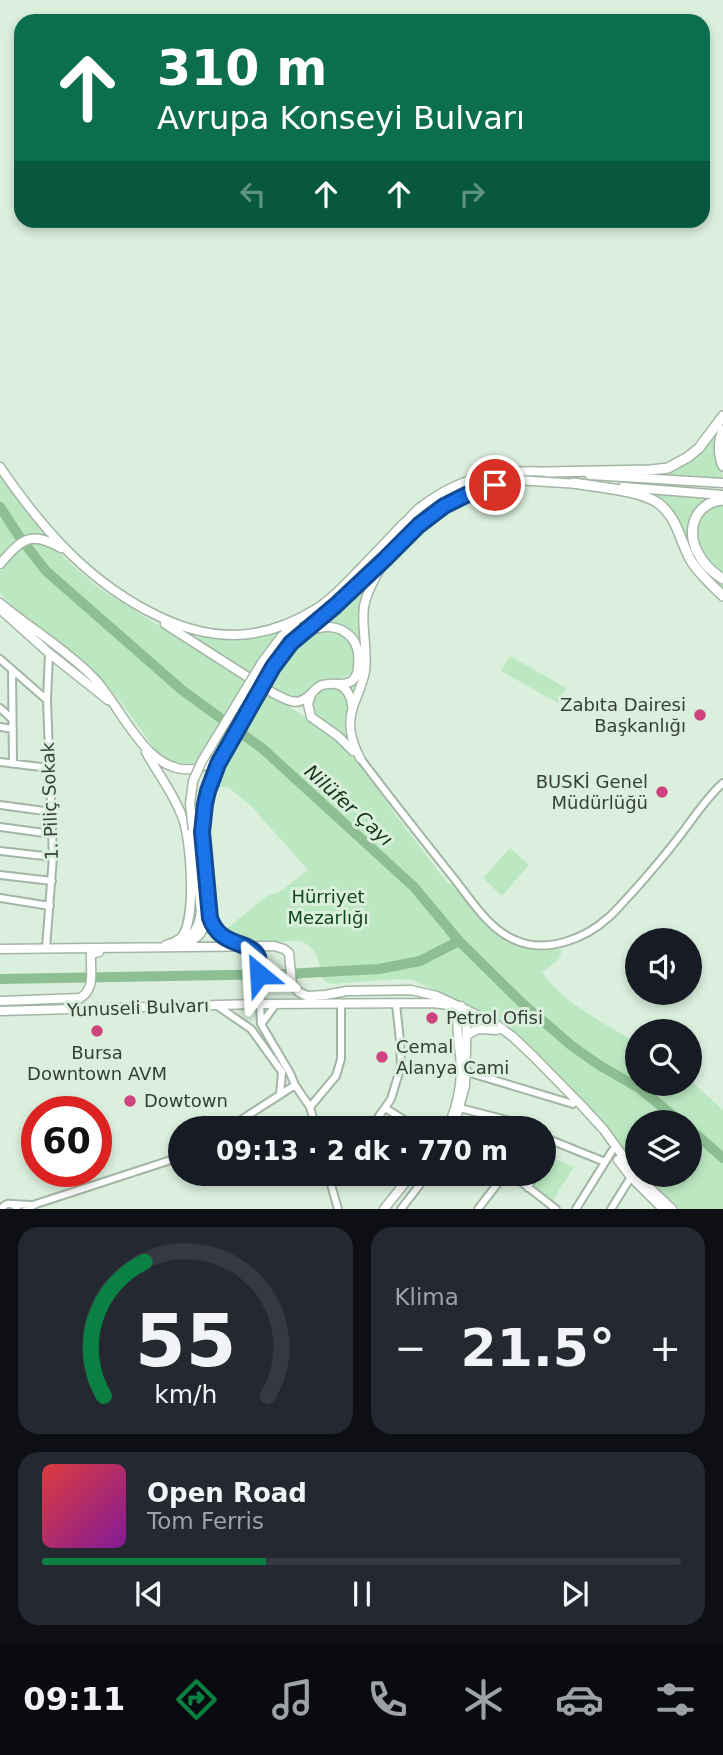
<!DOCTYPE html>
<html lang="tr">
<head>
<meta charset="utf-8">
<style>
  :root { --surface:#171b24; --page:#242831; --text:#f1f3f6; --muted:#9ea1a6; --line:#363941; --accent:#0b8043 }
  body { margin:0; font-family:"DejaVu Sans",sans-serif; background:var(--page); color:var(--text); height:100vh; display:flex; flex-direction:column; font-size:26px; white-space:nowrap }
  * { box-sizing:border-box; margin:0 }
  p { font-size:23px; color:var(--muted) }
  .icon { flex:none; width:38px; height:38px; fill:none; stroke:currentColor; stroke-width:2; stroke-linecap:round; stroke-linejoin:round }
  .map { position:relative; height:1209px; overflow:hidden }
  .side { display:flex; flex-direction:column; gap:18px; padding:18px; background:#0d0f14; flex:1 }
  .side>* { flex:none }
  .top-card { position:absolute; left:14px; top:14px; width:696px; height:214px; border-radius:21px; box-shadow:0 4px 10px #0003; background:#0b6e4f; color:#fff; overflow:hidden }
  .tools { position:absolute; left:625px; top:928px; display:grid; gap:14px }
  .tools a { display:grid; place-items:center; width:77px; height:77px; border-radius:50%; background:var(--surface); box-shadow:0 4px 10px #0003; font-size:35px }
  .speed { position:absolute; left:21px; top:1096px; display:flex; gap:14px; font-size:35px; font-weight:700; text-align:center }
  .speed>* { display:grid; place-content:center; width:91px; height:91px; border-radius:50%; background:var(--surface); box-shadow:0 4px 10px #0003; line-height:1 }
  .speed .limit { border:10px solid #d22; background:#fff; color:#111 }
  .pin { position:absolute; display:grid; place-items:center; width:60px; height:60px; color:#fff; margin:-30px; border:4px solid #fff; border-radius:50%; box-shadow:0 2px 7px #0007 }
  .me { position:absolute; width:77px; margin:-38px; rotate:333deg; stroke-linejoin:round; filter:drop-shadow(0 0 5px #0008) }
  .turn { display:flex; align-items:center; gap:24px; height:147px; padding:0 28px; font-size:32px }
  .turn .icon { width:91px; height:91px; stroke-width:2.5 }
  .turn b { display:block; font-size:49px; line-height:60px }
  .lanes { display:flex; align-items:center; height:66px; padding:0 28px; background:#0003; justify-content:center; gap:35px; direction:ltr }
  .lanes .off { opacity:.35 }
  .big { font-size:52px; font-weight:600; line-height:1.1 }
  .side .card { flex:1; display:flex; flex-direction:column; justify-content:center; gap:10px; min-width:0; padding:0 24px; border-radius:21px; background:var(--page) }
  .side .dial { align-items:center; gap:0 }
  .dial svg { height:182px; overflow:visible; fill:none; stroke:var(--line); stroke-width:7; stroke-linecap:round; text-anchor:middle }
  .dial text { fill:var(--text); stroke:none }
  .song { display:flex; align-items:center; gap:21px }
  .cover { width:84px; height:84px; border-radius:10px; background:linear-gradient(135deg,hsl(0 70% 55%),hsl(290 70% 35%)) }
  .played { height:7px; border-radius:4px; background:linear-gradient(90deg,var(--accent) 35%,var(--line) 35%) }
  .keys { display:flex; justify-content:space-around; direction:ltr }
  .heat { display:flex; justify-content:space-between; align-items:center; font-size:38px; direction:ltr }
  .side .tiles { flex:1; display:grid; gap:18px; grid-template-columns:1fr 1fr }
  .card:last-child { grid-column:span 2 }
  .trip { position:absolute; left:168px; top:1116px; width:388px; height:70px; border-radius:35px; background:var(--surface); box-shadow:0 4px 10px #0003; font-weight:600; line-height:70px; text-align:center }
  .tabs { display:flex; height:112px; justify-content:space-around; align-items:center; background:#090b0e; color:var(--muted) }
  .tabs .icon { width:49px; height:49px }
  .tabs .active { color:var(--accent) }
  .tabs b { font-size:32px; color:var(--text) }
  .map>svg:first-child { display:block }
</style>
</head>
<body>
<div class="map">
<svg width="723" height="1209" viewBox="0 0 723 1209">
  <rect width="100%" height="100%" fill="#dbefdd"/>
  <path fill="#bce8c1" d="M723,421C720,433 713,442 715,456C717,465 723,470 723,479L658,474L677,467Z
    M0,476L30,517L49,537C23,530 16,540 0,558Z
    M650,494L708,499C698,507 697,511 693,522C681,550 706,564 723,582V591C711,579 698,567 691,552C688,547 688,541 686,536C680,516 667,504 650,494Z
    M723,502V574C707,561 692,544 698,522C700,517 703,511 707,508C711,505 718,503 723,502Z
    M39,541L53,546L72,565L96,586L254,686C232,724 210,791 156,751C135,722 115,690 88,666C60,640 25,622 0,593V572C11,559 21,543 39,541Z
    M371,580L363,644L362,670L353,697L347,686L360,668L349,632L314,627L350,600Z
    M301,623L281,643L258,679L189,635C233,644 259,641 301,623Z
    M329,630C352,636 359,648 353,671C341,683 332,675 319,681C309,685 306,695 295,698L270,687C280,669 291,642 312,633C317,630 324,630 329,630Z
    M510,656L566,688L558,703L501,671Z
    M329,688C353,689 347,707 347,725C347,731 348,737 350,743C346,738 343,734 338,730C326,722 305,716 315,698C319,692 323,690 329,688Z
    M267,693L315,723L340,742L371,779L392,810L448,884L452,883C471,906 489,938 518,946C533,951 547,947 562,950L559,959L542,972C565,1005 603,1022 637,1043V1083H690V1080L723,1110V1209H676L664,1200L639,1174H690V1122H637V1172L557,1076L474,1009L413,980L398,979L331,984L323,980C319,963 318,947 300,941C284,941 244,945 231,938C226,935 227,935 225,930L267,896L281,891L308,870L253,808L228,787H215L226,762Z
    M510,848L529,865L502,896L483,878Z
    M545,1155L574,1167L553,1200L532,1184L536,1174H544Z"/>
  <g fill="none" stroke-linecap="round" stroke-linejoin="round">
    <path stroke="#8dbf93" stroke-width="10" d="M0,507L19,536L46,571L182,690L263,749L414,887L459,941L523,1004L572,1046L599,1065L639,1088L681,1122
      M0,979L285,974L379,969L420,961L459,941
      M690,1129L723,1158"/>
    <g stroke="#a3b6a5" stroke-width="10">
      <path id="minor" d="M0,659L47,700
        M12,670L13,764
        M0,708L12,719
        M0,727L13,729
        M360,758C390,798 421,837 452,876C470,898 488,929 515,940C546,954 585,939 609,917C617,910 623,902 631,894C649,874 666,854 682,833C695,816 707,797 723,783
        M0,762L49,768
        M0,805L52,812
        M0,827L52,834
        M0,851L53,857
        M0,875L52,881
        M0,898L50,906
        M46,948L53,857L47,700L49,653
        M260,1004L261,1024L290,1073L295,1085L310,1107L316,1129
        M216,1005L251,1029L282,1072L280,1095
        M262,1023L276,1004
        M467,1072L573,1104
        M310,1107L336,1076L341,1059V1004
        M385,1108L419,1129
        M460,1108L542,1129
        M227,1129L295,1085
        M370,1129L391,1099L401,1066L400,1041L396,1004
        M544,1148L548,1139L605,1162
        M328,1174L338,1209
        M511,1174L556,1209
        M528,1188L534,1174
        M12,1204L31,1205
        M1,1209C6,1202 13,1202 17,1209
        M26,1209L36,1204L180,1157
        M401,1209L428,1174
        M478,1209L505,1174
        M576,1209L612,1151
        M611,1209L631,1177"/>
    </g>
    <g stroke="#a3b6a5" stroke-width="11">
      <path id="major" d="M0,467C43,530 90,584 160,617C215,643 264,641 316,609C334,598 348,581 363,566C376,552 390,538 403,524C410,518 415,511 422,506C463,475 503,469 552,472
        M590,475L723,483
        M623,487L723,495
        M0,564C22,539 30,530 61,548
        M0,603C30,628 64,648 92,676C121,704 145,775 193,769C208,767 219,758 228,747
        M0,609L49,653L108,700
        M165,624L273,693C289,701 297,708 312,693C315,690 316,688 320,686C329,681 343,687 352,681C356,677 358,671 358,666C362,634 337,620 309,631
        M261,664L281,637L295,624
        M273,667L291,643L335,606L385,559L419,525L444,506L481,489L517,480L579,484
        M336,684C347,687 351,696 352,706
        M311,695L308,704L311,717L338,736L353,751
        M146,752C158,774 175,795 183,819C191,841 197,920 181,938C177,941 171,944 166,945
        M221,758C194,808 205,864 210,918C219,948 244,937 258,957L260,1004
        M360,758C351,741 347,725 353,707C357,695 363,683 365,671C368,649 361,627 364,606C367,592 374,579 381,567
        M182,942C195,934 199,926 201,912L193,830
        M184,945C201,937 204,931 208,913
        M0,949L274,946L284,949L289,953L292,985L299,992L307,996L325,995L347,991L411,990L437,996L494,1023L513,1037L534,1057L583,1107L604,1130L638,1177L672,1209
        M0,1001L80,998C96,989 90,970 91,954L99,952
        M0,1011L260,1004L433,1003L448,1005
        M467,1035L478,1029L497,1030
        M446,1129C456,1113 461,1087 461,1069C461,1048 453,1026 461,1006
        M453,1129L465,1086L467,1010
        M618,1160L631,1177L663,1209
        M384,1209L412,1174"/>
    </g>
    <g stroke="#a3b6a5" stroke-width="12">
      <path id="highway" d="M723,430C718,442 718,453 723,466
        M547,472L651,470L668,468L688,457L699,448L723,416
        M574,483C596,487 640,490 658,503C677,517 680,540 690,559C698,573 712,585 723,596
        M723,500C711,501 702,506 696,517C685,541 702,566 723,579"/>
    </g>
    <use href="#minor" stroke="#fff" stroke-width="6"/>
    <use href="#major" stroke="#fff" stroke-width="8"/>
    <use href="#highway" stroke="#fff" stroke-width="9"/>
    <g stroke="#a3b6a5" stroke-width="11" stroke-linecap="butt">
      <path id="major-bridge" d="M228,747L273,667
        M193,830L190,804L193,781L202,761L261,664"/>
    </g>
    <use href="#major-bridge" stroke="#fff" stroke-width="8"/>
  </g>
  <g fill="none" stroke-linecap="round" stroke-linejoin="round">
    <g stroke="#114b97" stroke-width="18">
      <path id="route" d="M259,974C259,969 259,961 258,957C251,940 220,948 210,918L202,832L205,804L208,791L218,764L273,667L291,643L335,606L385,559L419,525L444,506L468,494L495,485"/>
    </g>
    <use href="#route" stroke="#1a73e8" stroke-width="12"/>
  </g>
  <g fill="#cd447e" stroke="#dbefdd" stroke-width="2.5">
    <circle cx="700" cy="715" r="7"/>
    <circle cx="662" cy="792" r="7"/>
    <circle cx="432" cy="1018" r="7"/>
    <circle cx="97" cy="1031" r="7"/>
    <circle cx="382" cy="1057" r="7"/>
    <circle cx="130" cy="1101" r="7"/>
  </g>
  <g text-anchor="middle" stroke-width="6" stroke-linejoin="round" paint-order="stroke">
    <g font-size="18" fill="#363e37" stroke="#dbefdd" text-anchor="start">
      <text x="686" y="711" text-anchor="end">Zabıta Dairesi<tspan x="686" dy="21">Başkanlığı</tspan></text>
      <text x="648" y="788" text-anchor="end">BUSKİ Genel<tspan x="648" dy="21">Müdürlüğü</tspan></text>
      <text x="446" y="1024">Petrol Ofisi</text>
      <text x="396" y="1053">Cemal<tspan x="396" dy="21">Alanya Cami</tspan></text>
      <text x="97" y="1059" text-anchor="middle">Bursa<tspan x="97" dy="21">Downtown AVM</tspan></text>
      <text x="144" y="1107">Dowtown</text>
    </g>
    <g font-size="18" fill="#363e37" stroke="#dbefdd">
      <text transform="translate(50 801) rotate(-92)" y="6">1. Piliç Sokak</text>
      <text transform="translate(138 1008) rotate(-2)" y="6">Yunuseli Bulvarı</text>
    </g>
    <g font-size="18" fill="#0f461d" stroke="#dbefdd">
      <text x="328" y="903">Hürriyet<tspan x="328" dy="21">Mezarlığı</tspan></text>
    </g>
    <g font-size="19" font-style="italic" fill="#0e3316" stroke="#dbefdd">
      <text transform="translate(349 805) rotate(42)" y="7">Nilüfer Çayı</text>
    </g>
  </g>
</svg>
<div class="tools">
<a><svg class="icon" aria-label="sound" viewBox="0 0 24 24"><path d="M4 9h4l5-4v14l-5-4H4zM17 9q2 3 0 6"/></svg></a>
<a><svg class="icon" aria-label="search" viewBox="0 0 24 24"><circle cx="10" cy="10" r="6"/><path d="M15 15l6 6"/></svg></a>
<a><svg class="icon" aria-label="layers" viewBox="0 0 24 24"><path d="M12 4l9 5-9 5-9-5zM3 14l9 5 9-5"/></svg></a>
</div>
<div class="speed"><div class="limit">60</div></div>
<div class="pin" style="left:495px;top:485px;background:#d93025"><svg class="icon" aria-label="arrive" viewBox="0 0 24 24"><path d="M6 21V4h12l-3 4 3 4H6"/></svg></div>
<svg class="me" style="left:259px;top:974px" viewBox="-20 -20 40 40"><path d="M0-17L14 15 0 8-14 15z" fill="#1a73e8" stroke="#fff" stroke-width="4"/></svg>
<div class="trip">09:13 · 2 dk · 770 m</div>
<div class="top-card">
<div class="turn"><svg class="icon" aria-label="ahead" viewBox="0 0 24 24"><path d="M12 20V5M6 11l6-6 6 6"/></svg><div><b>310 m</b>Avrupa Konseyi Bulvarı</div></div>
<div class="lanes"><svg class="icon off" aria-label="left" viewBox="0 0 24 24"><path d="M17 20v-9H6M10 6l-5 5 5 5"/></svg><svg class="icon" aria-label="ahead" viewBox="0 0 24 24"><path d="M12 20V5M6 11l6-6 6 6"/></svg><svg class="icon" aria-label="ahead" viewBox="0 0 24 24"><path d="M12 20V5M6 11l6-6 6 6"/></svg><svg class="icon off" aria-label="right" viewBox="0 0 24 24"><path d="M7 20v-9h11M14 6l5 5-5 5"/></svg></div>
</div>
</div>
<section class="side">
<div class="tiles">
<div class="card dial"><svg viewBox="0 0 100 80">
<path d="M14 69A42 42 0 1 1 86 69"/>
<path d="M14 69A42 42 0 0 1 32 10" stroke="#0b8043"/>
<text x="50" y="56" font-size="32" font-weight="700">55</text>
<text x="50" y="72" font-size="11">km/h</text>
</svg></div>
<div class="card"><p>Klima</p>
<div class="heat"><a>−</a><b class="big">21.5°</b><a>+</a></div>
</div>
<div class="card">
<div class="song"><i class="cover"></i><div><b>Open Road</b><p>Tom Ferris</p></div></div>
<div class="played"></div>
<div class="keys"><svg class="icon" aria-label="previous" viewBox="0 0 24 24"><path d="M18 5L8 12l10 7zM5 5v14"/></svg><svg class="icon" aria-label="pause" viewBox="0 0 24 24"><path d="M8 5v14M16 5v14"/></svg><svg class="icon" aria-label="next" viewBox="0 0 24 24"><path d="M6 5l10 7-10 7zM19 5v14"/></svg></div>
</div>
</div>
</section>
<nav class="tabs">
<b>09:11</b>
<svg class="icon active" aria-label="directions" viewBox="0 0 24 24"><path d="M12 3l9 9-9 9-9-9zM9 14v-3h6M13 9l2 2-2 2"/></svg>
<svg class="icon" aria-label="music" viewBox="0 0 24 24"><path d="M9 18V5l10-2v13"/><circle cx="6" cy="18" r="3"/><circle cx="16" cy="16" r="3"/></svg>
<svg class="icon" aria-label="phone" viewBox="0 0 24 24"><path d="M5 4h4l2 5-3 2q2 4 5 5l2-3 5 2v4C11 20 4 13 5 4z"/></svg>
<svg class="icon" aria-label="climate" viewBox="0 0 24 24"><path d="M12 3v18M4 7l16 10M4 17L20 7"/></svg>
<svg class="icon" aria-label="car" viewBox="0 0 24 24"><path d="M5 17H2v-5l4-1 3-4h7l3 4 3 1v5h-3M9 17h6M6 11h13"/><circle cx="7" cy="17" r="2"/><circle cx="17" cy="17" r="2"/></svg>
<svg class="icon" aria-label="filters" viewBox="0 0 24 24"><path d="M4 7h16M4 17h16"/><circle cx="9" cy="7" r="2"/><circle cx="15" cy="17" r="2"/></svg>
</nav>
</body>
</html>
